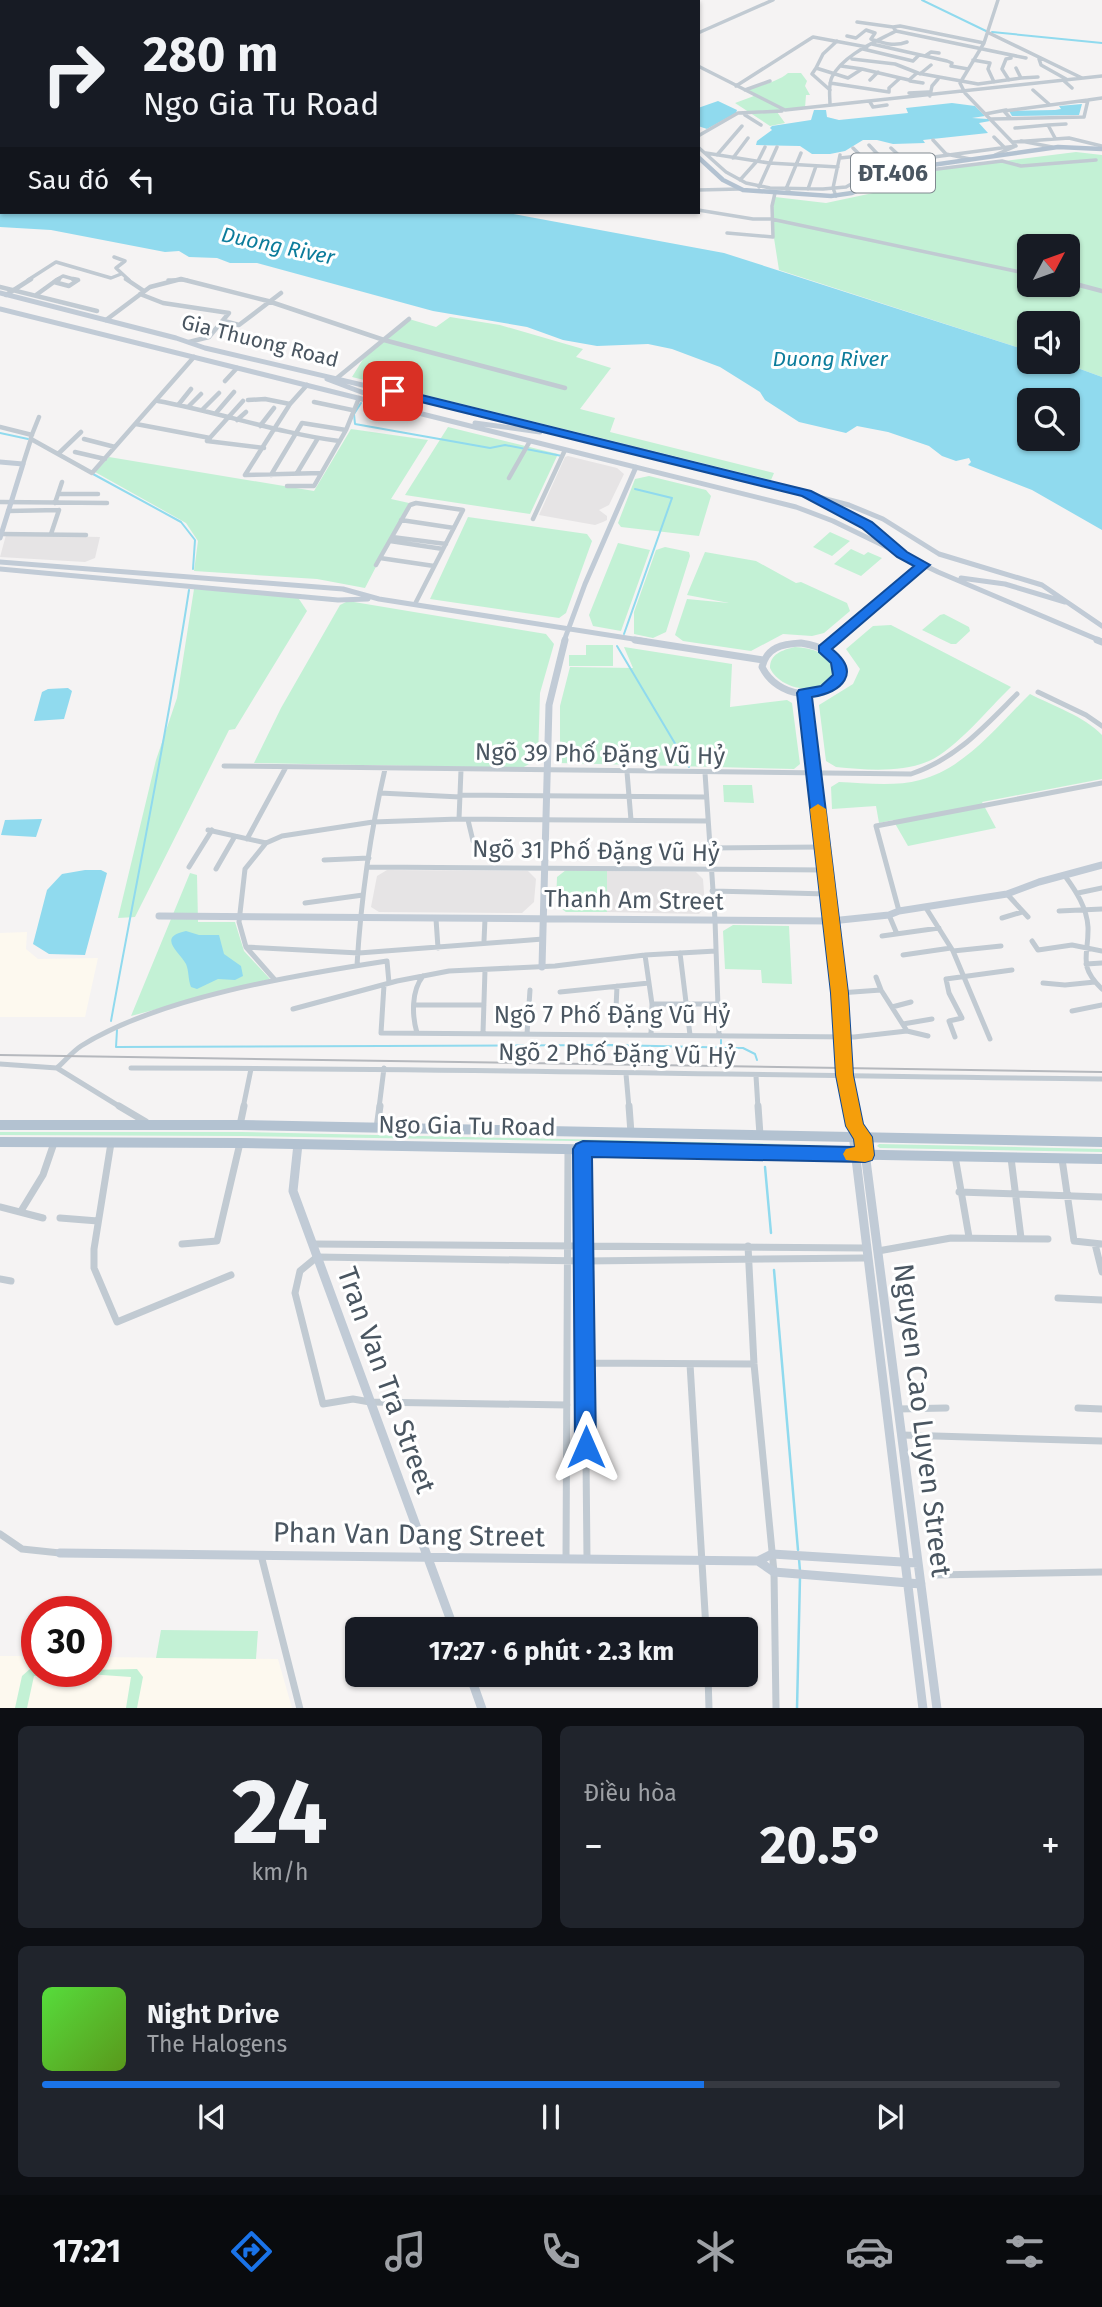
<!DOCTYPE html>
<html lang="vi">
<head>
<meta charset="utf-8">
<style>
  :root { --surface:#171b24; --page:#20242c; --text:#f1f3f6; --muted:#9ea1a6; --line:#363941; --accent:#1a73e8 }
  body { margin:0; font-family:"Fira Sans",sans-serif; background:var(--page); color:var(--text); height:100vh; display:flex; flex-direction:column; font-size:26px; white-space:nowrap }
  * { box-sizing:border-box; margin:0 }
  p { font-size:23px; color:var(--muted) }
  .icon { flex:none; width:38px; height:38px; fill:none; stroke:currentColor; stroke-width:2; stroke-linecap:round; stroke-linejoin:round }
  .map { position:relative; height:1708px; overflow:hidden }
  .details { display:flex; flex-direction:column; gap:18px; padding:18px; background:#0d0f14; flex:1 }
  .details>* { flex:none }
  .guide { position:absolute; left:0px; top:0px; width:700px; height:214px; box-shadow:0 2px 5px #0004; background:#171b24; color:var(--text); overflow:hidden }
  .needle { width:46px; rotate:49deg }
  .buttons { position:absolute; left:1017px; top:234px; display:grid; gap:14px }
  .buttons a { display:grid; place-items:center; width:63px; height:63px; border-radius:10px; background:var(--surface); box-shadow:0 2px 5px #0004; font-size:35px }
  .speed { position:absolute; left:21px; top:1596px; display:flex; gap:14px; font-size:35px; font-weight:700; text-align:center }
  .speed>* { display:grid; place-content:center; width:91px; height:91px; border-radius:50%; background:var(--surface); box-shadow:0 2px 5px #0004; line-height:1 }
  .speed .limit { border:10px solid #d22; background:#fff; color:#111 }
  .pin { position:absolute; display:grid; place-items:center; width:60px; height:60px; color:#fff; margin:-30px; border-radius:14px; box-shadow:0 4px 10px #0006 }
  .me { position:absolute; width:77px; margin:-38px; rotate:0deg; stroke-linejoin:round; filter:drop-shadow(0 0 5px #0008) }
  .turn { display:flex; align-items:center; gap:24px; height:147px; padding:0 28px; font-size:32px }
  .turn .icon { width:91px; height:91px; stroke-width:2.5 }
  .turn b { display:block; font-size:49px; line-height:60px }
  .then { display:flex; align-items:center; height:66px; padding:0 28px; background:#0003; gap:14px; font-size:26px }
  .big { font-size:52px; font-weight:700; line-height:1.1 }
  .details .tile { flex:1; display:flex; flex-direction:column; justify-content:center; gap:10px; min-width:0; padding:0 24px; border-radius:10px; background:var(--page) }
  .details .dial { align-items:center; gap:0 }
  .dial b { font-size:91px; line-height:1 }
  .song { display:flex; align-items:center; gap:21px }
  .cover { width:84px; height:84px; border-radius:10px; background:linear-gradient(135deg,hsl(110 70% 55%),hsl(90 70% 35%)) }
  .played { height:7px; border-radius:4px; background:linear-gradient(90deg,var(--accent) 65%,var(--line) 65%) }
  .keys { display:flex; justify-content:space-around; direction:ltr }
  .heat { display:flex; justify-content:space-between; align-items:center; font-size:38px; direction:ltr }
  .details .tiles { flex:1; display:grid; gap:18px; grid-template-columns:1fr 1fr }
  .tile:last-child { grid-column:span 2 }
  .trip { position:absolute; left:345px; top:1617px; width:413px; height:70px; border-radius:10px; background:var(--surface); box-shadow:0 2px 5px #0004; font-weight:700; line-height:70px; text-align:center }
  .tabs { display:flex; height:112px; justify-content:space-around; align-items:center; background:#090b0e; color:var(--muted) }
  .tabs .icon { width:49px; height:49px }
  .tabs .selected { color:var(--accent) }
  .tabs b { font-size:32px; color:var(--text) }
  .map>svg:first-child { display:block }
</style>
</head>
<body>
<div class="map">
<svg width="1102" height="1709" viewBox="0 0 1102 1709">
  <rect width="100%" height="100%" fill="#f5f3f3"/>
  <path fill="#fdf9ef" d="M27,932L26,949L38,959L98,958L85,1017H0V933Z
    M0,1656H37V1671H96V1657L278,1659L292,1708H0Z"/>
  <path fill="#e6e4e5" d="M568,456L617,468L624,474L609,505L599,510L607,516V520L603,522L595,525L539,515L565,457Z
    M6,535L100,537L95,558L85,562L0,557Z
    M387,870L528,871L536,879L534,902L522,913L379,912L371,907L377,876Z
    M607,871L696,872L703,879L705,907L699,914L607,912Z"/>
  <path fill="#c3f1d5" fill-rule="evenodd" d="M788,73H801L807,81L805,86L810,95H806L805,108L777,112L785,123L770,126L735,103L754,96L745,90C760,85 776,83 788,73Z
    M1076,152L1102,155V377L1061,362H1068V324H1029V351L779,270L771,219L775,197L826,203L873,193L908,173ZM1029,247H1068V285H1029Z
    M450,317L500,325L583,349L576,357L611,368L580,409L615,418L610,432L774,473L771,480L352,377L365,356L409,319L436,327Z
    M448,427L558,454L530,514L405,495Z
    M351,429L428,440L391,499L409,503L365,588L317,579L194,571L198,541L186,523L95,472L109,457L314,491Z
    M649,476L706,490L711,496L699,536L621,527L618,523L635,479Z
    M468,517L587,534L592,541L566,613L559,618L430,599Z
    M830,532L850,541L832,556L813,547Z
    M618,543L650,550L621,631L593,626L589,615Z
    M665,547L689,552L690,556L666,632L653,638L634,634V612L656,550Z
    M851,549L864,555L868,552L882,558L861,576L834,564Z
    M705,552L756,561L796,583L801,582L847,603L850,611L824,633L812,636L783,634L751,651L683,641L675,635L687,599L729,603L687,595Z
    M194,589L297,596L307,611L235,729L229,730L135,917L118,918L156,760L177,698Z
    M348,601L546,634L554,644L540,693L538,759L522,768L254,763L281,708L340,605Z
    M944,614L969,627L970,631L956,644H951L922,630L940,615Z
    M891,625L1011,687C989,708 956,749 929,761C901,773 866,770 836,767L826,761L819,705L853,684L860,669L846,649L873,626Z
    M586,645H613V666H569V655H586Z
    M624,647L732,664L730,707L787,700L792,703L800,764L794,769L560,763V706L570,667L633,668Z
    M795,647C811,648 830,652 834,670C827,699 780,691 770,668C770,654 782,650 795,647Z
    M1030,694C1053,706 1084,716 1102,735V779L982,802L996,828L908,846L893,820L879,823L876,806L832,809L831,787L839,782C864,783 895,787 920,780C966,768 997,726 1030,694Z
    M723,785H752L754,803L724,802Z
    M566,870L607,871V912H566L556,905L557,877Z
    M190,873L197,875L198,922H235L244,951L270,979L131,1016Z
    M733,925L789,926L792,984L762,983L761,970L725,969L723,931Z
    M0,1132H241L833,1145L241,1136L0,1135Z
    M879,1144L1102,1149V1152L880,1148L877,1146Z
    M161,1630L258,1631L256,1659L156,1658Z
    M31,1668H37V1671L137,1669L143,1677L137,1708H126L131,1677L73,1673L72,1676H34L27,1708H15L22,1676Z"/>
  <path fill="#90daee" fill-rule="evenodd" d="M718,101L737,110L736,113L707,129L698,126V108Z
    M952,103L975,106L985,116L972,118L988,119L990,121L979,123L988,133L923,140L925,143L893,144L877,140H863L845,151L830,154H812L800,146L756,145L757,141L772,130L770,128L772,126L811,120L814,110H826L827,117L839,120L908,113L906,108Z
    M1082,104L1079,115L1012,116L1009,111L1055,110L1061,109L1059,106Z
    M0,155L2,212H503L724,253L1029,351V362H1061L1102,377V530L1032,490L968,465L971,462L969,458L956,461L942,456L929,446L888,432L857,426L846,433L799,422L765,400L760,392L720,367L672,349L648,344L597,346L563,340L527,327L433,311L257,263H230L217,258L189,257L179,251L165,252L51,230L0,227ZM1029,401H1068V439H1029Z
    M68,688L72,691L64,719L34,721L42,692L48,689Z
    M42,819L36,837L1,835L5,820Z
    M85,870H101L107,873L85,955L49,954L33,944L47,890L62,874Z
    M186,931L199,935H219L224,954L241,966L243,976L235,980L218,979L197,989L191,987C188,980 189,971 186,964C180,952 156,937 186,931Z"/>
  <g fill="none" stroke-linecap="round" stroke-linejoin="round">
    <path stroke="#90daee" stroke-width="2" d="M922,0L986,31
      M14,2L17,0
      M992,32L1102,43
      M361,403L354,414L355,424L490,448L505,445L562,456
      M0,433L28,439
      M93,474L181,522L195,540L193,569
      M624,634L672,498L635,489
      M617,646L689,767
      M111,1021C137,877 167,734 189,590
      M117,1030L116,1047L612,1045L743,1048L755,1054L757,1060
      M721,1040V1049"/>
    <path stroke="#90daee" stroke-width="2.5" d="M765,1167L771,1233
      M774,1270L798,1550
      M799,1559L800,1571
      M797,1709L800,1577"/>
    <g stroke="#7690ad" stroke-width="7">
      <path id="highway" d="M35,2L38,0
        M45,2L48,0
        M0,30L2,28"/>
    </g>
    <path stroke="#c1cad2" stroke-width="3.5" d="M7,0L12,1
      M418,0L423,2
      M521,0L527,2
      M578,0L581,2
      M634,0L639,2
      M206,2L208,0
      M432,2H441
      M486,2L490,0
      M511,2L516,0
      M569,2L572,0
      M606,2L610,0
      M648,2L656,0
      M857,22L893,27L896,31L1026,58
      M893,27L900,26L984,43
      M698,33L773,0
      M989,33L1082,78
      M847,36L856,38L866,30L875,33L871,39C883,43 894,47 907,42
      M837,41L823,54L816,68L848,78L862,69L909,80L917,73L978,84L1021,78L1016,68
      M872,44L947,61L952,63L951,66L968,69
      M863,49L913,61L919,55
      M925,56L931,52L939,53
      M852,59L895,64L918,73
      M1039,59L1041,65L1066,79
      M973,60L990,63L988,69L994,82
      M698,66L785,110L1102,76
      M841,66L862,69
      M816,68L812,74L830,90
      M920,74L931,65
      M1021,78L1038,77
      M870,80L878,72
      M1009,80L1002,69L1006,59L1011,58
      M1063,80L1072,88
      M910,81L923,83
      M830,83L889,92V88L899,79
      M736,86L813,37L867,47
      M745,90L770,81
      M1033,90L1050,105
      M909,93L929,92
      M930,96L932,86L938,79
      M1088,100L1102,98
      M870,102L873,107L887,105
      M830,105C830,96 828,85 832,77C843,55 875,42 896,31
      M985,114L1006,110
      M745,115L761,125
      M991,119L1084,117L1088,100L1004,111L1010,118
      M1048,125L1066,124
      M1015,128L1048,125L1055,138
      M698,136L738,113L782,111
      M994,137L1004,147
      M933,140L946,154L970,159
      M1021,141L1052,147
      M1013,142L1069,138L1102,146
      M869,145L885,162L913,167
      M698,147L726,172L746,183L770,188L823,189L846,187L889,163L1016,146
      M853,148L861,156
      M891,148L904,160
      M706,153L769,163L838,167
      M717,155L742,126
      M995,155L1016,146L965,93L960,83L984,43L998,0
      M733,158L748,138
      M840,158L878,154
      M758,161L765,147
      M852,168L885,162
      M872,174L900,169
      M897,174L1002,161L1021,166L1096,160
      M740,180L757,161
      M759,187L777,147
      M808,189L816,166
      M698,190L740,189
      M789,190L786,189L801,153
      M836,196L833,188L840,155
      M698,210L753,219H771L1029,274
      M727,233L773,237L772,206L775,193
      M114,257L125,261L116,268L129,280
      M28,280L56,262L111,278L121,274
      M56,280L63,276L77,280
      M168,280H187"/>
    <path stroke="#c1cad2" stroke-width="4.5" d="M126,279L144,291
      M54,282L69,286L78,280L73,279
      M54,282L59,279
      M1068,282L1102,291
      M0,287L97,311
      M140,294L163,303L229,313L209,337L189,342
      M6,295L31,279
      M36,295L54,282
      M106,320L150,287L181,279L268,301L384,340L565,388
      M224,321L239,325L281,293
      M337,378L409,319
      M225,381L237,368
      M307,385L290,404L245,475L321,473
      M248,400L265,399L290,404
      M158,401C219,412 277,433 339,441
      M243,401L207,441L264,448
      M314,402L352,410
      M179,404L191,389
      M189,406L201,394
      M203,409L219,393
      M216,413L234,392
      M237,420L246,412
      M136,424L210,438
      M260,426L274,408
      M0,427L32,435
      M31,437L39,417
      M84,439L115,447
      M75,452L105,459
      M58,454L81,432
      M23,464L31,439L92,473L194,357
      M297,473L318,438
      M271,475L302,423L346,430
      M509,478L530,441
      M287,486H314L346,430L359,398
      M58,494L62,482
      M0,502L107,503
      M55,503L58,494H98
      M8,511L59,510
      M533,519L565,450
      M401,520L454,528
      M1,534L86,535
      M51,534L59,510
      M392,537L446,544
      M390,541L443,549
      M380,558L434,566
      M376,565L410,505L416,503L463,510L415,604"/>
    <path stroke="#c1cad2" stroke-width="5" d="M1038,692L1086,715L1102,726
      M224,766L911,774C956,759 985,726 1017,694
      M627,772L631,820
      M705,773L715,920L719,1035
      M380,793L460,797
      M460,795L705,797
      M459,819L461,770
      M468,820L473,841
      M208,830L266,843L282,836L373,822L459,819L707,821
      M247,839L286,767
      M266,843L245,869L239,922L246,947L275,980
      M709,848L822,847
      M324,860L369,858
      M189,867L212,830
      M367,867L825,870
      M216,869L235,836
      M1065,876C1076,891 1087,908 1088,927C1089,956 1077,965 1102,989
      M712,891L827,894
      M1078,893L1102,888
      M1007,894L1028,917
      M305,903L363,895
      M926,908L953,951L990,1039
      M899,911L876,826L1102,783
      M1059,911L1102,909
      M889,915L897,934
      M1002,918L1022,912
      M436,919L438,948
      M882,936L939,928
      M484,941L485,919
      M1032,941L1038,950L1072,945L1102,951
      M246,947L359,953L543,939
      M953,951L1001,946
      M680,953L690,1035
      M645,955L652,1004L651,1034
      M903,955L951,948
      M1086,964L1102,963
      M357,965C361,899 370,834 385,769
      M876,977L881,990L907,1031L928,1036
      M1043,983L1065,985L1095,982
      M384,985L381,1033L854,1037L907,1031
      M560,992L649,983
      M839,993L881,990
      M652,1004H718
      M415,1005H484
      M892,1007L911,1002
      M616,1008L617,986
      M293,1009L397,981L449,971L555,966L645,955L716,951
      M1072,1011L1102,1005
      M903,1024L932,1019
      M417,1033C412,1016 411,991 423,976
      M483,1033L485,970
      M527,1034L530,990
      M955,1037L949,1021L962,1018L949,993L946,979L1012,970
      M0,1064L57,1068
      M131,1068C455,1068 778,1076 1102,1079
      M626,1074L629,1108
      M756,1076L758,1108
      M122,1108L57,1068C65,1061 72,1052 81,1046C159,997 296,975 387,961L389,983
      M243,1108L251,1069
      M379,1108L384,1068"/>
    <path stroke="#c1cad2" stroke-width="7" d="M119,1106L146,1122
      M629,1106L631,1133
      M758,1106L760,1135
      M240,1125L244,1106
      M377,1128L380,1106
      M111,1143L94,1249V1268L117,1322L231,1275
      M583,1149L587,1559
      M955,1156L969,1237
      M1011,1158L1021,1238
      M1062,1159L1074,1241L1102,1244
      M959,1192L1102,1197
      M0,1207L43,1218
      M21,1211L43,1175L54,1143
      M60,1218L98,1221
      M182,1244L217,1241L240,1143
      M313,1244L865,1248
      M1095,1244L1102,1272
      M748,1246L754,1364L774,1572L776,1709
      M878,1251L951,1238L1048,1239
      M0,1279L11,1281
      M1058,1298L1102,1300
      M585,1363L754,1364
      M690,1364L706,1629
      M567,1405L370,1402L353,1399L323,1404L295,1293L300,1271L317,1257L584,1261L866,1258
      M1078,1408L1102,1409
      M898,1409L946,1408
      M902,1435L1102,1441
      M0,1534L22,1549L60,1553
      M261,1555L300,1709
      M566,1559L568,1149
      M933,1575L1102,1572
      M708,1675L709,1709"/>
    <path stroke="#c1cbd6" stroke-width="4.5" d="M21,2L24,0
      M83,2L87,0"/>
    <path stroke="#c1cbd6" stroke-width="5" d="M0,293L176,338L205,348L639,450L849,505L883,519L939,554L1042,585L1102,626
      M0,309L796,507L833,521L938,572L1101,641
      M327,379L385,401
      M475,423L540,432
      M0,462L23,464L0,538
      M819,500L867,525L892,546
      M0,562L343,589L379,599L646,641
      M0,569L338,600L368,599
      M961,578L1005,584L1065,602
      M564,641L585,584L636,467
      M832,641L924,565"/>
    <path stroke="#c1cbd6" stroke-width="7" d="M635,640L763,660
      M1097,640L1102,642
      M801,643C820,646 837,652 841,673C821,704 778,698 762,667C767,647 782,644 801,643Z
      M823,649L834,640
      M805,693L850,1108
      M159,916L831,921L889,915L899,911L1007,894L1039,882L1102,865
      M542,967L549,705L565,640"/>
    <path stroke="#c1cbd6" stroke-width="9" d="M850,1106L863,1137L937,1709
      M853,1134L923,1709
      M298,1144L293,1191L454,1629
      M60,1553L758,1561L772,1554L918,1563
      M758,1561L774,1572L921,1584
      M470,1675L482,1709"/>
    <path stroke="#b3c2d1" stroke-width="4.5" d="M698,157L723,180L743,190L831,196L852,193L904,169L1058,147L1102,149"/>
    <path stroke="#b3c2d1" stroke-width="10" d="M0,1125H240L1102,1142
      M0,1142L240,1143L1102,1159"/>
    <use href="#highway" stroke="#8ba5c1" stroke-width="6"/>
    <path stroke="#b5b8bd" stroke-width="2" d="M0,1055L1102,1072"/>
  </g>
  <path fill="#1a73e8" stroke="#114b97" stroke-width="2" d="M393,388L811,491L872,522L907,552L930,565L832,649C862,673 842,692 812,697L848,993L853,1075L863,1124L872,1137L874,1155L872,1160L865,1162L592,1157L596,1447L593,1454L586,1457L578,1454L575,1447L573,1149L576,1144L583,1141L855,1147L854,1139L846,1126L836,1075L831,993L797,693L799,690L821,686L833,675L831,663L819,652V646L914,566L897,557L862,528L802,496L389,394L387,391Z"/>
  <path fill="#f59e0b" d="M818,804L826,809L848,993L853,1075L863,1124L872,1137L874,1155L872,1160L865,1162L846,1160L843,1154L846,1149L855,1147L854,1139L846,1126L836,1075L831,993L810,809Z"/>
  <g text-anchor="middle" stroke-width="6" stroke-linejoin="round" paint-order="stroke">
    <g font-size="21" font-style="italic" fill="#0c7c9b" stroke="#fff">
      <text transform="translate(278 246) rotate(12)" y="7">Duong River</text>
      <text x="830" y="366">Duong River</text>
    </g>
    <g font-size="21" fill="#4a5661" stroke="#fff">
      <text transform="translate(260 341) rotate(14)" y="7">Gia Thuong Road</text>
    </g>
    <rect fill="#fff" stroke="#808990" stroke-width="2" x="851" y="153.5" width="84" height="39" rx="5"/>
    <g font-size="23" font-weight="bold" fill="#4a5661">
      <text x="893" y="181">ĐT.406</text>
    </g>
    <g font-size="24" fill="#4a5661" stroke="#fff">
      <text transform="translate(600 754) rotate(1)" y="8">Ngõ 39 Phố Đặng Vũ Hỷ</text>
      <text transform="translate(596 851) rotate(1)" y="8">Ngõ 31 Phố Đặng Vũ Hỷ</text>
      <text transform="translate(634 900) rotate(1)" y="8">Thanh Am Street</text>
      <text x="612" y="1023">Ngõ 7 Phố Đặng Vũ Hỷ</text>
      <text transform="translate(617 1054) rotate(1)" y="8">Ngõ 2 Phố Đặng Vũ Hỷ</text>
      <text transform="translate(467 1126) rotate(1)" y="8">Ngo Gia Tu Road</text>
    </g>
    <g font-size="28" fill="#4a5661" stroke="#fff">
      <text transform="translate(387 1380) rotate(70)" y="10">Tran Van Tra Street</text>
      <text transform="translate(923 1420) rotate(83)" y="10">Nguyen Cao Luyen Street</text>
      <text transform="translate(409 1534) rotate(1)" y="10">Phan Van Dang Street</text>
    </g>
  </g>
</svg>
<div class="buttons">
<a><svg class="needle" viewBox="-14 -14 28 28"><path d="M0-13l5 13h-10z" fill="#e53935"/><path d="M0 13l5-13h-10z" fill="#9ea1a6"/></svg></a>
<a><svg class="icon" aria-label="sound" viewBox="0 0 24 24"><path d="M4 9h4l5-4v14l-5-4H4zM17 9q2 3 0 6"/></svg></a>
<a><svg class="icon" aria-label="search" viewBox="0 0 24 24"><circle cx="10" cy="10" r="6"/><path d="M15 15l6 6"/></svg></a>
</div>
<div class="speed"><div class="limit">30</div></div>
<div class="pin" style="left:393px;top:391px;background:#d93025"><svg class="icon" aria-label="arrive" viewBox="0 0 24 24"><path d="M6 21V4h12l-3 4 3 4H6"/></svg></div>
<svg class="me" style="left:586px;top:1447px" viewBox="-20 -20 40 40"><path d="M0-17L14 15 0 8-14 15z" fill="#1a73e8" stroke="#fff" stroke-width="4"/></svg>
<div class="trip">17:27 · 6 phút · 2.3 km</div>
<div class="guide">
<div class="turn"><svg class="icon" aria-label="right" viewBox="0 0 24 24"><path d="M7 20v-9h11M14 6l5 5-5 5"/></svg><div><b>280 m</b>Ngo Gia Tu Road</div></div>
<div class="then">Sau đó<svg class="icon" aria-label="left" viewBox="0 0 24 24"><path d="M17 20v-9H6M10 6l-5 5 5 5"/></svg></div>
</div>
</div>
<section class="details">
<div class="tiles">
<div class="tile dial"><b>24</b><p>km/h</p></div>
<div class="tile"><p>Điều hòa</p>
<div class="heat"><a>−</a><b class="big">20.5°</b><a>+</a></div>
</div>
<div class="tile">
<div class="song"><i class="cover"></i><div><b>Night Drive</b><p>The Halogens</p></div></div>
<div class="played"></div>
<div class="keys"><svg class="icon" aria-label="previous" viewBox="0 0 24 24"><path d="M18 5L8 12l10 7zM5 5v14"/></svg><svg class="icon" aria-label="pause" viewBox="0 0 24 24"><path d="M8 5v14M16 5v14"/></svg><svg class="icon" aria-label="next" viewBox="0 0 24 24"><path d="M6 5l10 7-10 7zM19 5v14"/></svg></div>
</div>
</div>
</section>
<nav class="tabs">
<b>17:21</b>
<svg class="icon selected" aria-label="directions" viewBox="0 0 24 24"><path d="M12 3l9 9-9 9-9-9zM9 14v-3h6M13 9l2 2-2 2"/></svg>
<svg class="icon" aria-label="music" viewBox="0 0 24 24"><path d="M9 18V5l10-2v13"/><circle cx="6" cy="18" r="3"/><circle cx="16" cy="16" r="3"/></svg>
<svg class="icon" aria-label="phone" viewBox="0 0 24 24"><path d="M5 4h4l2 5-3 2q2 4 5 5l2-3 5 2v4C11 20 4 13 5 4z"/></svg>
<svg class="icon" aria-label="climate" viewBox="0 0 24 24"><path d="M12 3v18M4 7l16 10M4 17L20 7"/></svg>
<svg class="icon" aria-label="car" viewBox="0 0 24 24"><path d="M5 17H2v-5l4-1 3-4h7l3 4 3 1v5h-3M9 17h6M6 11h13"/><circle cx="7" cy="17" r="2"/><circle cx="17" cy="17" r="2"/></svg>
<svg class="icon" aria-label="filters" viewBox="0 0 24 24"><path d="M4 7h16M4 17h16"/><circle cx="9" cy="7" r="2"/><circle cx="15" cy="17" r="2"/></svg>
</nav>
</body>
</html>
